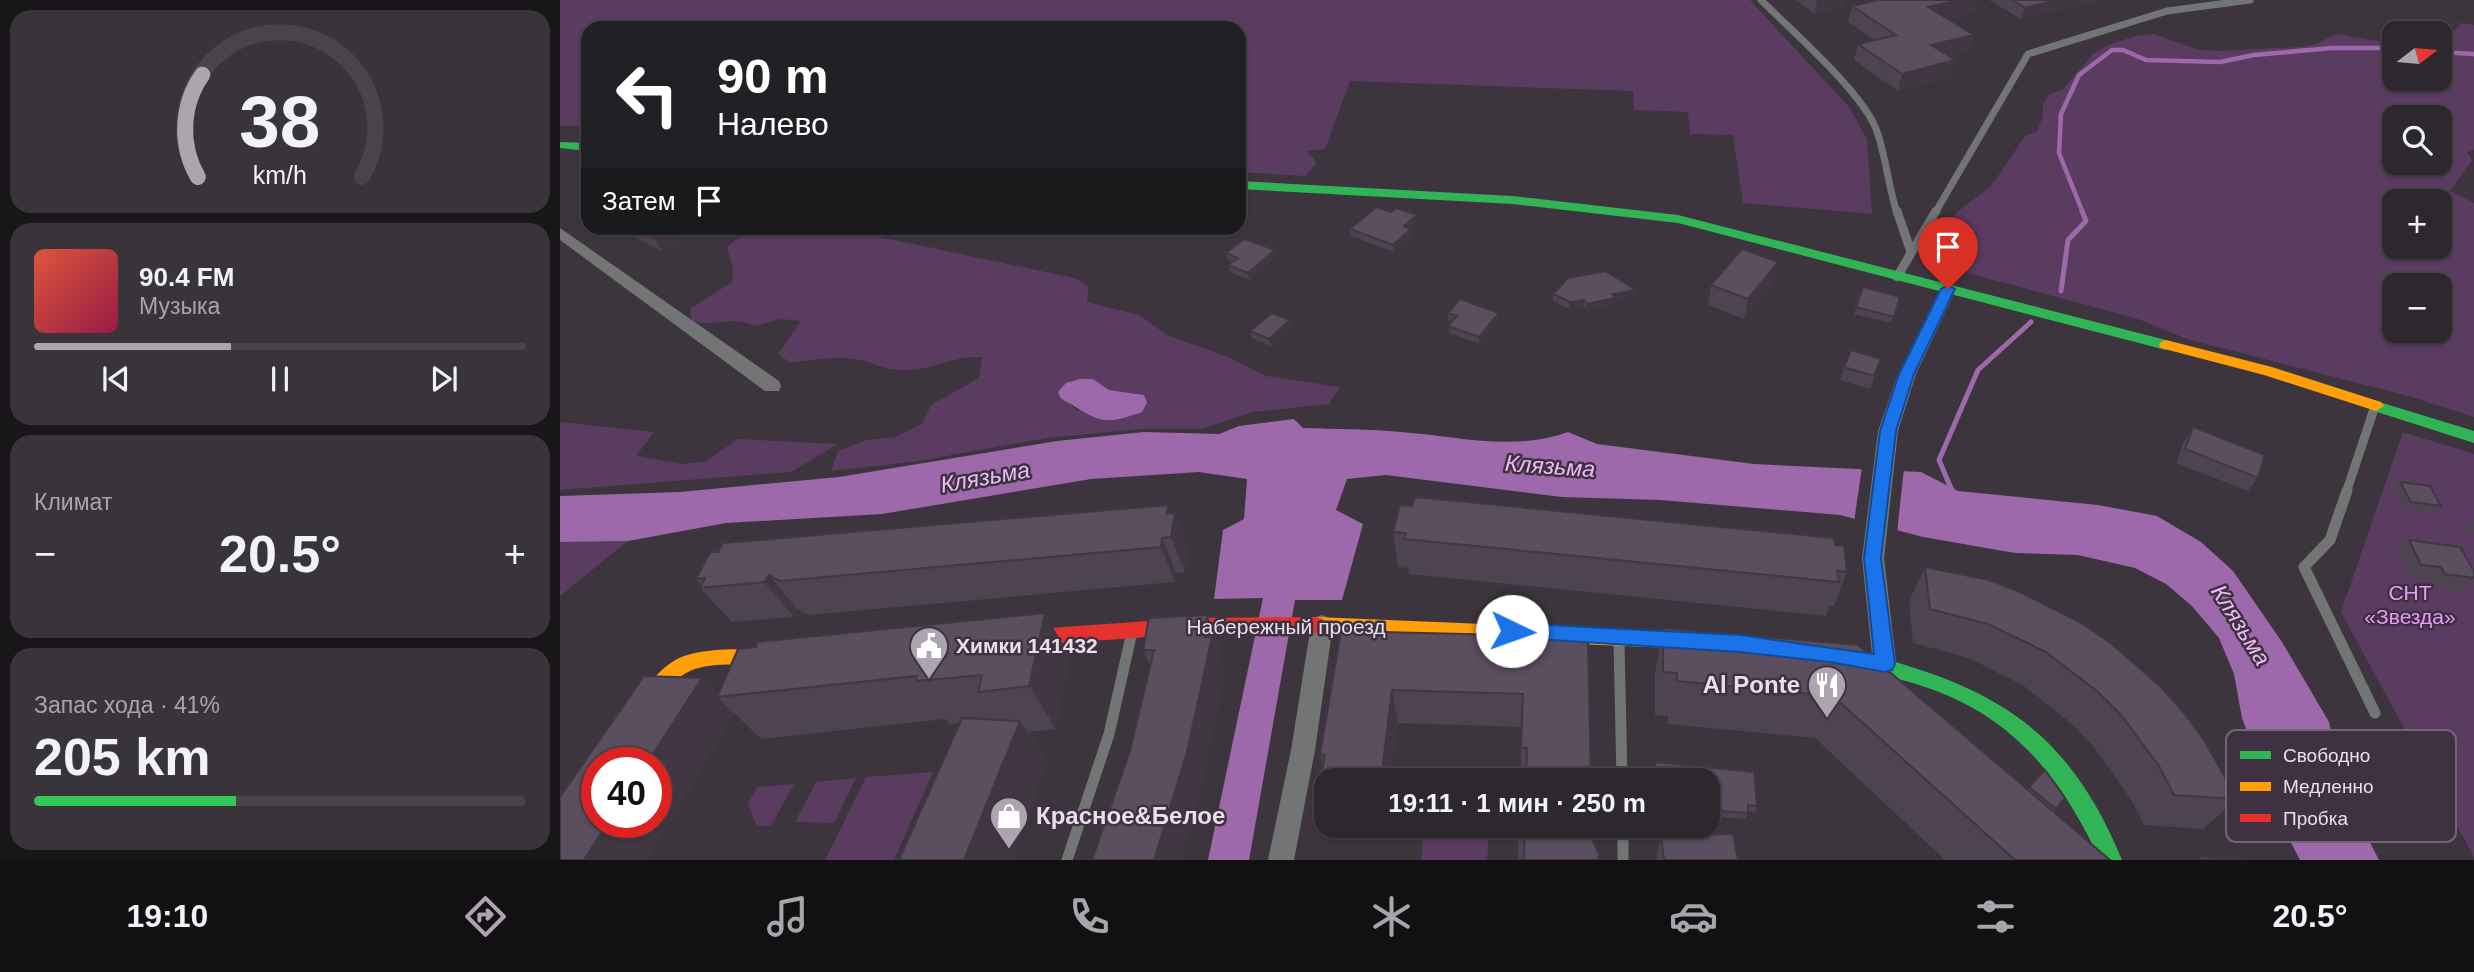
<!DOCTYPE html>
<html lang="ru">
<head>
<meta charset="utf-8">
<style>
  :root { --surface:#2d282e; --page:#39343a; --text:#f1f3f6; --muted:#a7a6aa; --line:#48444a; --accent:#aca4ae }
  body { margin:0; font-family:Arial,sans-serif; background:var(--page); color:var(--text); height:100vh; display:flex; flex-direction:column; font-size:26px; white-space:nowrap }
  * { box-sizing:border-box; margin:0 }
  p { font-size:23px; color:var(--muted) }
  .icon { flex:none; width:38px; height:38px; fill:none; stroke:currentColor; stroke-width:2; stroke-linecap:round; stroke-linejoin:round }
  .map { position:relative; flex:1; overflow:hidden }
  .sheet { display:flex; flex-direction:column; gap:10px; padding:10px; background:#191619; width:560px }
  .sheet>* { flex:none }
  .banner { position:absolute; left:21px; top:21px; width:665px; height:214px; border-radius:21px; box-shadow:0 2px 5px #0004,0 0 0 2px var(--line); background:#202124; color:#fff; overflow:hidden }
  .needle { width:46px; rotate:74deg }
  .fabs { position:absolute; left:1822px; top:21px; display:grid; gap:14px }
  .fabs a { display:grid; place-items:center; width:70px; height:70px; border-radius:14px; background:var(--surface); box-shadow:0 2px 5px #0004,0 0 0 2px var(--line); font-size:35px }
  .speed { position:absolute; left:21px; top:747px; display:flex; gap:14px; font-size:35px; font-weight:700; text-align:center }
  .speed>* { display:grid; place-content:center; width:91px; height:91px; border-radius:50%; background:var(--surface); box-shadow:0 2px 5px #0004,0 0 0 2px var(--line); line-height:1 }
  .speed .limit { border:10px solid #d22; background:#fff; color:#111 }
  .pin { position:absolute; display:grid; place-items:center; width:60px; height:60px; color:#fff; margin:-72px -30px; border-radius:50% 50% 50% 0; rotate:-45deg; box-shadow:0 0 7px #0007 }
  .pin .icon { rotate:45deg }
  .me { position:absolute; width:77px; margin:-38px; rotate:93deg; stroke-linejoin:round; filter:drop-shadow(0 0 5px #0008) }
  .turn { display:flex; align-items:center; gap:24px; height:147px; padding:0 21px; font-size:32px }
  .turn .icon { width:91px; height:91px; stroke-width:2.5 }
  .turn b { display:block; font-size:49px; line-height:60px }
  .then { display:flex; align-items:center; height:66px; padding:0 21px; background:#0003; gap:14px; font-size:26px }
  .big { font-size:52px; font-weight:600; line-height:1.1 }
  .sheet .tile { flex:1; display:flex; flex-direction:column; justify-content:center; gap:10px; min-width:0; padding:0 24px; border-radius:21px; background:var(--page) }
  .sheet .dial { align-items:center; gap:0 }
  .dial svg { height:182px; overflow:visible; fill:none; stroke:var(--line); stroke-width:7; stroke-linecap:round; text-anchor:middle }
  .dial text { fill:var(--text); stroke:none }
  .song { display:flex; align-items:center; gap:21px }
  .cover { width:84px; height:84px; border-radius:10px; background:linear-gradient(135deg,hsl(10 70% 55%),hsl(340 70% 35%)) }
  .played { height:7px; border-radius:4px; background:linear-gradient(90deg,var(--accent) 40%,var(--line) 40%) }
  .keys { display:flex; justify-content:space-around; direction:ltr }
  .heat { display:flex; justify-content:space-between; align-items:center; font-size:38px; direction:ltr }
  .charge { height:10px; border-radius:5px; background:linear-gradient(90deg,#34c759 41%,var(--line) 0) }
  .trip { position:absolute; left:754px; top:768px; width:406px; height:70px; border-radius:21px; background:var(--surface); box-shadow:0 2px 5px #0004,0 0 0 2px var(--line); font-weight:600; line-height:70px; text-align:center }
  .dock { display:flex; height:112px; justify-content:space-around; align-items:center; background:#121012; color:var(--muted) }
  .dock .icon { width:49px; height:49px }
  .dock .selected { color:var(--accent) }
  .dock b { font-size:32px; color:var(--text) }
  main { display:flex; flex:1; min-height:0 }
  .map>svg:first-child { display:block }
</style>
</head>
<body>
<main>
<section class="sheet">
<div class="tile dial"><svg viewBox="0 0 100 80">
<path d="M14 69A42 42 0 1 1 86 69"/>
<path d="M14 69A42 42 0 0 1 16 24" stroke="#aca4ae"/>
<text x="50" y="56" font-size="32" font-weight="700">38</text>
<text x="50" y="72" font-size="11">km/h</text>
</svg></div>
<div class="tile">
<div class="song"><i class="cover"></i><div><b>90.4 FM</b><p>Музыка</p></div></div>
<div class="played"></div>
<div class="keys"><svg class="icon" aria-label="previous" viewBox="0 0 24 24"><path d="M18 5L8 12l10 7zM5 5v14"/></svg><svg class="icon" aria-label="pause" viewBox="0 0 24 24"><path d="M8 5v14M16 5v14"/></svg><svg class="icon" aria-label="next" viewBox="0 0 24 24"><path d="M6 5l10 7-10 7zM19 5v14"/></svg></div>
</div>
<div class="tile"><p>Климат</p>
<div class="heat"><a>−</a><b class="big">20.5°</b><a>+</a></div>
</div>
<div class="tile"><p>Запас хода · 41%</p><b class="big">205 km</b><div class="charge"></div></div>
</section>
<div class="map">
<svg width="1914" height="860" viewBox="0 0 1914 860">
  <rect width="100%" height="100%" fill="#3c353e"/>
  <path fill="#5a3c61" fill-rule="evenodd" d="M0,0H1190L1289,107L1307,139L1312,214L1183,203L1173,135L1130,134L1128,112L1074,110L1073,91L790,81L765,149L747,151L757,163L745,176L679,172V28H28V126H0Z
    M1901,23L1914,25V150L1907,152L1912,160L1890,191L1914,203V417L1852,397L1627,339L1578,319L1397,270L1378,261L1383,237L1396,213L1432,185L1465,136L1477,131L1483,116V104L1489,95L1503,89L1533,54L1548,45L1576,36L1594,34L1636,49L1658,51L1739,47L1756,44L1777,34L1834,44V79H1880L1882,41L1878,32L1896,30ZM1834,117H1880V163H1834ZM1834,201H1880V247H1834ZM1834,285H1880V331H1834Z
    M190,228H277L514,278L529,286L527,302L579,315L607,335L668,357L706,376L780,387L769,404L692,412L642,429H582L486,438L359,461L271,471L278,451L307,440L336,437L362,424L371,405L419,378L422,357C390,356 372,371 342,370C325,370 317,364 301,360C277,356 255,359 231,363L218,354L241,321L221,319L195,326C172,315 159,327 132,321L130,309L172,282L173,269L167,247ZM539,385L549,390L584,395L517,411L510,404Z
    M0,422L94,432L76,456L123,464L146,461L178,439L278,444L231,472L0,490Z
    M1843,432L1914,454V857L1781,612Z
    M68,541L0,596V542Z
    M373,772L334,860H265L306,777Z
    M296,778L274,823L235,822L256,782Z
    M234,784L211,826H197L188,804L197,787Z
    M864,830L929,832L927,860H861Z"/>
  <path fill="#9e69ab" d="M520,379H533L549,390L584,395L587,403L582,412C545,425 541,423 509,403C502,399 501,400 498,392L506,383Z
    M734,419L743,428C776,429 809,429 841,432C896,436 955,452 1008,432L1037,444L1194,464L1361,472L1398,491L1538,505L1597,516L1641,542L1673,571L1722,642L1769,722L1782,788L1819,860H1740L1725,831L1682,718L1674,674L1659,638L1632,606L1606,584L1575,568L1518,555L1455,553L1363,537L1280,515L1100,500L1002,497L826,475L787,479L776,510L803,524L782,600H735L689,860H648L703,598L654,599L663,530L684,519L687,479L639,472L531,479L322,514L166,523L68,541L0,542V496L120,492L279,477L497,441L584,432L659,434L679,426Z"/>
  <path fill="#3c353e" d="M1302,467L1344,468L1337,533L1294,522Z"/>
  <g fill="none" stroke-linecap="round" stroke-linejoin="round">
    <path stroke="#9e69ab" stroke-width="4.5" d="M1880,52L1914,54
      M1523,213L1499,153L1501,114L1519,75L1552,50H1563L1586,60L1660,62L1694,55L1772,48H1834"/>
    <path stroke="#9e69ab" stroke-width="5" d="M1501,291L1508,240L1526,221L1522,211
      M1393,493L1379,460L1418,370L1471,322"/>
    <path stroke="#9e69ab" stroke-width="7" d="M1392,491L1394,495"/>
    <path stroke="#727574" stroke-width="7" d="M1201,0C1231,30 1302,92 1316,129C1326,155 1328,186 1337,213
      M1375,213L1468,54L1607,11L1690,0"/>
    <path stroke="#727574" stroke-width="9" d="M1337,211L1351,252
      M1337,277L1376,211
      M1786,493L1815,406"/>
    <path stroke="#727574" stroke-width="11" d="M1787,491L1770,540L1744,567L1815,713
      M1059,641L1062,780
      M1063,826V860
      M507,860L549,734L572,632"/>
    <path fill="#727574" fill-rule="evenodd" d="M0,228L219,381L221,386L219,391H205L0,240Z
      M1388,284L1396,289L1356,374L1338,431L1324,558L1336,662L1343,674L1339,681L1331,684L1323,681L1313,664L1302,558L1318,431L1338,374L1380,289Z
      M762,615L770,618L773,625L755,750L734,860H708L731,750L751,625L754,618Z"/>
    <path fill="#30b455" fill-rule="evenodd" d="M0,142L28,143V151L0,148Z
      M679,181L952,196L1118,215L1606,340L1613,345L1606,350L1118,223L952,204L679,189Z
      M1816,401L1914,431V443L1811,410L1808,406Z
      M1282,648C1423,682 1504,719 1562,860H1540C1502,779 1455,718 1368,688C1338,677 1305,673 1275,662L1273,656L1275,650Z"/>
    <path fill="#ff9f0a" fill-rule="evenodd" d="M1606,340L1712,367L1821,402L1824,406L1816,411L1704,375L1601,348L1599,345L1601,342Z
      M756,617L1137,633L1144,635L1146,641L1144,647L1137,649L756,633L749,631L747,625L749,619Z
      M211,649L218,651L221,657L218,663L211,665C186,666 153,661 130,671C99,684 80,736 64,763H43C57,731 89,668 124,656C152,647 182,650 211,649Z"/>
    <path fill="#e5322d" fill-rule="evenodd" d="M756,617L763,619L765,625L763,631L756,633L631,634L461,646L454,644L452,638L454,632L461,630L631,618Z"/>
  </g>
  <path fill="#4e4351" d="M1235,0H1283L1281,8L1255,14Z
    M1318,0H1418L1414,12L1387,18L1414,35L1408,51L1389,56L1395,60L1389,77L1338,91L1294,60L1298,44L1314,40L1288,22L1292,6Z
    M1429,0H1540L1461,19Z
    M831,212L857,215L858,221L850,228L851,229L852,236L834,252L791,236L790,229Z
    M57,228H111L121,242L102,251Z
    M715,250L716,257L689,280L670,272L668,265L673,262L668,260L666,253Z
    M1214,282L1184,319L1148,305L1151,285Z
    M1303,287L1340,297L1331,323L1294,314Z
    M993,294L1075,296L1055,300V305L1026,311L1024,306L1009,309L993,301Z
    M888,313H939V319L919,344L889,333L888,326L892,321L888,320Z
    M730,320L731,327L711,346L692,338L690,331Z
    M1321,359L1310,389L1280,380L1284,367Z
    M1633,427L1698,478L1688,491L1616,463L1624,441Z
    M1840,482L1881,506L1875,513L1845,509L1834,489Z
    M608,505L611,513H615L628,548L625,572L616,573L615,582L249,615L238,610L234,617L172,622L140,588L141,585L136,579Z
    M1914,518V535L1907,526Z
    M833,532L1275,545L1287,572L1274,606H1270L1266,616L849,574L848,568L838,567Z
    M1849,540L1914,571V583L1904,592L1871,588L1868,580L1848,578L1836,553Z
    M1365,567L1429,580L1677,799L1643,829L1584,825L1570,798L1534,747L1513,725L1464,686L1409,658L1353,643L1349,601Z
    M485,613L510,658L496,729L468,732L488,762L400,723L389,724L385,719L201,739L175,714L86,860H0L142,678L158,693Z
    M647,615L660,649L659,655L665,670L642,784L620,860H532L570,751L590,665L583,650Z
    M1103,628L1298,645L1467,790L1485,770L1505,798L1494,812L1550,860H1385L1255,738L1108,724V716L1095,715V672Z
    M781,631L1028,637L966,779H961V727L838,723L766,780V805L760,783L763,767L760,755Z
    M1095,762L1194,772L1197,806L1195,812L1188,811L1186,819L1148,816V780H1093Z
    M958,826L1032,838L1039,855L1038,860L958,859Z
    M1101,836L1178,860H1096Z"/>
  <path fill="#403742" d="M1257,0H1283L1281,8L1255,14Z
    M1400,0H1418L1414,12L1364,23L1368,7Z
    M1497,0H1540L1461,19L1465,8Z
    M1414,35L1408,51L1366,62L1371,45Z
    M1395,60L1389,77L1338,91L1342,74Z
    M857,215L858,221L844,233V226Z
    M112,228L121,242L102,251L93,237Z
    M851,229L852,236L834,252L833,245Z
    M715,250L716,257L689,280L688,273Z
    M1218,262L1214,282L1184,319L1188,299Z
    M1076,290L1075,296L1055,300V305L1026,311L1027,304L1053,294Z
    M1024,300V306L1009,309L1010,302Z
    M939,313V319L919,344V337Z
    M730,320L731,327L711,346L709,339Z
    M608,505L614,521L615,513L628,548L625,572L611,537L607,514Z
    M602,538L616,573L615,582L601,547Z
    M209,575L238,610L234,617L204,582Z
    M485,613L510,658L496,729L469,686Z
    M647,615L660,649L659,655L665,670L642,784L620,860H594L644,637Z
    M142,678L161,696L157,697L175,714L86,860H24L48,822H96V763H87Z
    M832,690L838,723L831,780H821Z
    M460,721L488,762L452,860H404Z"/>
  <path fill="#5b4e5e" stroke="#403742" stroke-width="2" d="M1318,0H1400L1368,7L1414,35L1371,45L1395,60L1342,74L1298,44L1336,35L1292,6Z
    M1452,0H1497L1465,8Z
    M816,207L831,212L836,208L857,215L844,226L851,229L833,245L790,229Z
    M73,228H112L93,237Z
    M684,239L715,250L688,273L668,265L678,258L666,253Z
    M1182,249L1218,262L1188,299L1151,285Z
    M1045,271L1076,290L1053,294L1055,298L1027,304L1024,300L1010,302L993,294L1008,278Z
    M1303,287L1340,297L1334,317L1296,307Z
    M900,299L939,313L919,337L888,326L897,316L888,313Z
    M712,313L730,320L709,339L690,331Z
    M1291,350L1321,359L1314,376L1284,367Z
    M1633,427L1705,455L1698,478L1625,449Z
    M1840,482L1870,486L1881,506L1851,502Z
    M855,497L1274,538L1275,545L1284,546L1287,572L1277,571L1279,582L844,539L846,533L833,532L840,505L852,506Z
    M608,505L607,514L615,513L611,537L602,538L601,547L220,581L209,575L204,582L140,588L145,578L136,579L150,552H158L163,543Z
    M1849,540L1900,547L1914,571V578L1885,574L1881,567L1861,565Z
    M1365,567L1429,580L1460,592L1523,624L1553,645L1602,688L1624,713L1644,740L1677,799L1614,795L1599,766L1561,715L1538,692L1486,652L1428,624L1370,609Z
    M485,613L469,686L418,692L422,675L356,681L357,676L157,697L178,649L196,647L198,642Z
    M647,615L644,637H652L627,752L594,860H532L570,751L594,650H583L589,618Z
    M1103,628L1298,645L1550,860H1455L1273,696L1117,681V673L1103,672Z
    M781,631L1028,637L1031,780H966L967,748L961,747L963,694L832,690L821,780H766V784L760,783L765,755H760Z
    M84,676L142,678L87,763H37V822H48L24,860H0V797Z
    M402,718L460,721L404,860H339Z
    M1095,762L1194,772L1197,806L1188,805V813L1148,810V780H1095Z
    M1485,770L1505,798L1496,809L1469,787Z
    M958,826H1032V838L1039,855L1037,860H964L965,830H958Z
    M1173,834L1178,860H1104L1101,836Z
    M1640,857L1689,860H1641Z"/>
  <path fill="#1a73e8" stroke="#114b97" stroke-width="2" d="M1388,285L1395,289L1354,374L1336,431L1321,558L1335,664L1332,670L1325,672L1270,662L1180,652L946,637L943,631L946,626L952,623L1180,635L1314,654L1304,558L1320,431L1339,374L1381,289Z"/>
  <defs>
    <g id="civic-pin" transform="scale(2.0125)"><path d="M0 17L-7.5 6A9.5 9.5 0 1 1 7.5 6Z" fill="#aca4ae" stroke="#3f3142"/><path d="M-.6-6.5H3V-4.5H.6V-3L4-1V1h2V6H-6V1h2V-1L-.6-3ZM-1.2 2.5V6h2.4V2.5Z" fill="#fff"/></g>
    <g id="restaurant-pin" transform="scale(2.0125)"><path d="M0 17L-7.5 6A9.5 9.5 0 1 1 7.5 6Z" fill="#aca4ae" stroke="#3f3142"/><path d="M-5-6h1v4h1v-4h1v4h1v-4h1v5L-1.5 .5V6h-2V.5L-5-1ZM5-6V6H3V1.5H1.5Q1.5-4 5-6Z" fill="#fff"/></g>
    <g id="shop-pin" transform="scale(2.0125)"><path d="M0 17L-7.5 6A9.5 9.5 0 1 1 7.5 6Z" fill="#aca4ae" stroke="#3f3142"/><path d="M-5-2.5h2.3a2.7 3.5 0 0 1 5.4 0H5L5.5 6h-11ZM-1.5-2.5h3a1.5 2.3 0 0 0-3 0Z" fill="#fff"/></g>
  </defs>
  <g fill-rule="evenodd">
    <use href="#civic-pin" x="369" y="646"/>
    <use href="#restaurant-pin" x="1267" y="685"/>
    <use href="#shop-pin" x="449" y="816"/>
  </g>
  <g text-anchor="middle" stroke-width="5" stroke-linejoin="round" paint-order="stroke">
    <g font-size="21" fill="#e99cfa" stroke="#3f3142">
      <text x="1850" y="600">СНТ<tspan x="1850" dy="24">«Звезда»</tspan></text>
    </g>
    <g font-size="21" fill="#e8dfea" stroke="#3f3142">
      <text x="726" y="634">Набережный проезд</text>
    </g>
    <g font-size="21" font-weight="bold" fill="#e8dfea" stroke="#3f3142" text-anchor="start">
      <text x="396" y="653">Химки 141432</text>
    </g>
    <g font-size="23" font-style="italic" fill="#ebbdf5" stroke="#3f3142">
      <text transform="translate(990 466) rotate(4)" y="8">Клязьма</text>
      <text transform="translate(425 477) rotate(-10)" y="8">Клязьма</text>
      <text transform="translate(1681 625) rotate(58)" y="8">Клязьма</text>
    </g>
    <g font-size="24" font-weight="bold" fill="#e8dfea" stroke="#3f3142" text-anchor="end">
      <text x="1240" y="693">Al Ponte</text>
      <text x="476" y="824" text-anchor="start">Красное&amp;Белое</text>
    </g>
  </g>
  <rect x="1666" y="730" width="230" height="112" rx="10" fill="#3f3142" stroke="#726574" stroke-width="2"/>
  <rect x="1680" y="751" width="31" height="8" fill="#30b455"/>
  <rect x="1680" y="782" width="31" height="9" fill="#ff9f0a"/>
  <rect x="1680" y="814" width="31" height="8" fill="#e5322d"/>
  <g font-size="19" fill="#e8dfea">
    <text x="1723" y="762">Свободно</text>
    <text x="1723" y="793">Медленно</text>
    <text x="1723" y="825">Пробка</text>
  </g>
</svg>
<div class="fabs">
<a><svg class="needle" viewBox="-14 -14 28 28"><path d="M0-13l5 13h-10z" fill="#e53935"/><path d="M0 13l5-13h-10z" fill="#a7a6aa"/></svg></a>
<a><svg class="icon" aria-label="search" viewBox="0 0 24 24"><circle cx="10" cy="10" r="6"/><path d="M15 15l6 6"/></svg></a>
<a>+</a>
<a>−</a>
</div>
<div class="speed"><div class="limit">40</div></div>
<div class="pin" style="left:1388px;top:289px;background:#d93025"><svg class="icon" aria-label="arrive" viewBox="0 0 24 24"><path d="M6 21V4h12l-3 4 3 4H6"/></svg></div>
<svg class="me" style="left:952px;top:631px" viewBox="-20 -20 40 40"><circle r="19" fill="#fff"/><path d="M0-13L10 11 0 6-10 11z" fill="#1a73e8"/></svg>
<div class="trip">19:11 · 1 мин · 250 m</div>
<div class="banner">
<div class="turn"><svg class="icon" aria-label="left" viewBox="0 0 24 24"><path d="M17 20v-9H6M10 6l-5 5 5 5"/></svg><div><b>90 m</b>Налево</div></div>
<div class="then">Затем<svg class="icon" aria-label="arrive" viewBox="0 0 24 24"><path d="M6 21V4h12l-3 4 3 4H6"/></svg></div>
</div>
</div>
</main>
<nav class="dock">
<b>19:10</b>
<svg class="icon selected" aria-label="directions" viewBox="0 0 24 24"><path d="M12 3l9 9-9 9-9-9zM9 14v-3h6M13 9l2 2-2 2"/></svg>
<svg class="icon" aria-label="music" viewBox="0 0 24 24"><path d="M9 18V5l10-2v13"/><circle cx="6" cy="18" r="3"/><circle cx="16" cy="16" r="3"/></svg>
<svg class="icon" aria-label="phone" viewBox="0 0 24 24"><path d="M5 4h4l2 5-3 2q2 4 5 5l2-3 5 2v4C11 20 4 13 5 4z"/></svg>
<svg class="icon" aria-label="climate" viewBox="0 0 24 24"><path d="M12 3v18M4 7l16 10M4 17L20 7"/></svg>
<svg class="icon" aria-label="car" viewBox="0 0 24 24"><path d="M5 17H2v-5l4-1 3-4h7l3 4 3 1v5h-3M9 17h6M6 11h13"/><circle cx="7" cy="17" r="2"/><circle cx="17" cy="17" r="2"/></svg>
<svg class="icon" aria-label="filters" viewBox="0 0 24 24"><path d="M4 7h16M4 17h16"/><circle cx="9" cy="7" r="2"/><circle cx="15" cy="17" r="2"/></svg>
<b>20.5°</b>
</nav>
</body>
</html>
